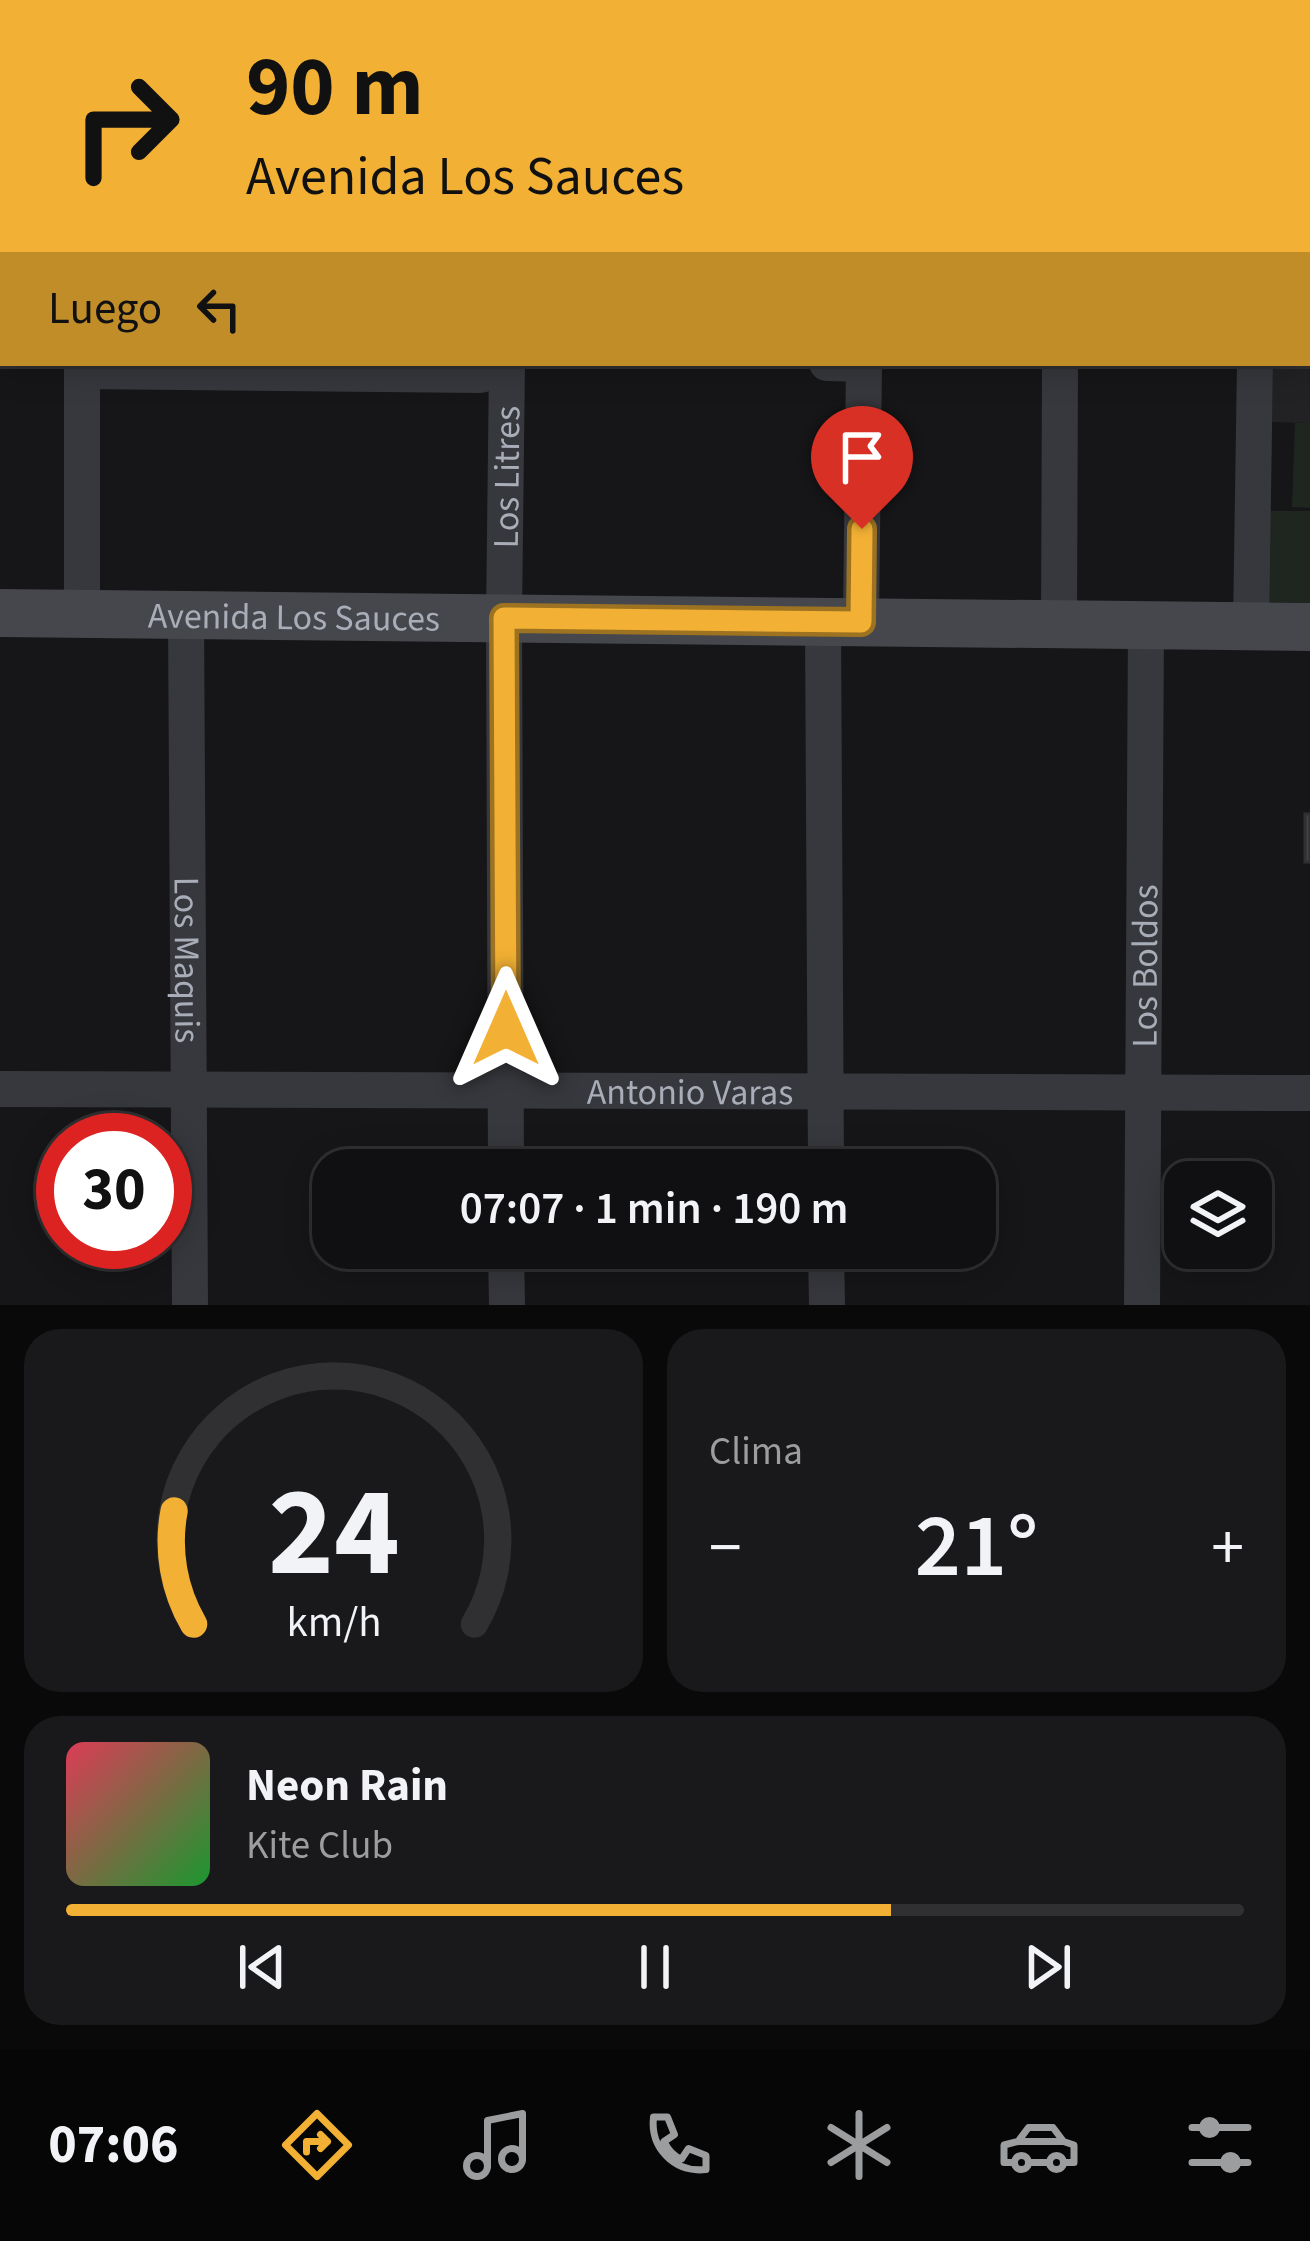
<!DOCTYPE html>
<html lang="es">
<head>
<meta charset="utf-8">
<style>
  :root { --surface:#101012; --page:#19191b; --text:#f1f3f6; --muted:#9c9d9f; --line:#303032; --accent:#f2b134 }
  body { margin:0; font-family:"Source Sans 3",sans-serif; background:var(--page); color:var(--text); height:100vh; display:flex; flex-direction:column; font-size:45px; white-space:nowrap }
  * { box-sizing:border-box; margin:0 }
  p { font-size:39px; color:var(--muted) }
  .icon { flex:none; width:66px; height:66px; fill:none; stroke:currentColor; stroke-width:2; stroke-linecap:round; stroke-linejoin:round }
  .map { position:relative; height:1305px; overflow:hidden }
  .side { display:flex; flex-direction:column; gap:24px; padding:24px; background:#09090a; flex:1 }
  .side>* { flex:none }
  .top-card { position:absolute; left:0px; top:0px; width:1311px; height:366px; box-shadow:0 6px 30px #0003,0 0 0 3px var(--line); background:#f2b134; color:#111; overflow:hidden }
  .buttons { position:absolute; left:1164px; top:1161px; display:grid; gap:24px }
  .buttons a { display:grid; place-items:center; width:108px; height:108px; border-radius:24px; background:var(--surface); box-shadow:0 6px 30px #0003,0 0 0 3px var(--line); font-size:60px }
  .speed { position:absolute; left:36px; top:1113px; display:flex; gap:24px; font-size:60px; font-weight:700; text-align:center }
  .speed>* { display:grid; place-content:center; width:156px; height:156px; border-radius:50%; background:var(--surface); box-shadow:0 6px 30px #0003,0 0 0 3px var(--line); line-height:1 }
  .speed .limit { border:18px solid #d22; background:#fff; color:#111 }
  .pin { position:absolute; display:grid; place-items:center; width:102px; height:102px; color:#fff; margin:-123px -51px; border-radius:50% 50% 50% 0; rotate:-45deg; box-shadow:0 0 12px #0007 }
  .pin .icon { rotate:45deg }
  .me { position:absolute; width:132px; margin:-66px; rotate:0deg; stroke-linejoin:round; filter:drop-shadow(0 0 9px #0008) }
  .turn { display:flex; align-items:center; gap:42px; height:252px; padding:0 48px; font-size:54px }
  .turn .icon { width:156px; height:156px; stroke-width:2.5 }
  .turn b { display:block; font-size:84px; line-height:102px }
  .then { display:flex; align-items:center; height:114px; padding:0 48px; background:#0003; gap:24px; font-size:45px }
  .big { font-size:90px; font-weight:600; line-height:1.1 }
  .side .tile { flex:1; display:flex; flex-direction:column; justify-content:center; gap:18px; min-width:0; padding:0 42px; border-radius:36px; background:var(--page) }
  .side .dial { align-items:center; gap:0 }
  .dial svg { height:312px; overflow:visible; fill:none; stroke:var(--line); stroke-width:7; stroke-linecap:round; text-anchor:middle }
  .dial text { fill:var(--text); stroke:none }
  .song { display:flex; align-items:center; gap:36px }
  .cover { width:144px; height:144px; border-radius:18px; background:linear-gradient(135deg,hsl(350 70% 55%),hsl(130 70% 35%)) }
  .played { height:12px; border-radius:6px; background:linear-gradient(90deg,var(--accent) 70%,var(--line) 70%) }
  .keys { display:flex; justify-content:space-around; direction:ltr }
  .heat { display:flex; justify-content:space-between; align-items:center; font-size:66px; direction:ltr }
  .side .tiles { flex:1; display:grid; gap:24px; grid-template-columns:1fr 1fr }
  .tile:last-child { grid-column:span 2 }
  .trip { position:absolute; left:312px; top:1149px; width:684px; height:120px; border-radius:36px; background:var(--surface); box-shadow:0 6px 30px #0003,0 0 0 3px var(--line); font-weight:600; line-height:120px; text-align:center }
  .dock { display:flex; height:192px; justify-content:space-around; align-items:center; background:#060607; color:var(--muted) }
  .dock .icon { width:84px; height:84px }
  .dock .current { color:var(--accent) }
  .dock b { font-size:54px; color:var(--text) }
  .map>svg:first-child { display:block }
</style>
</head>
<body>
<div class="map">
<svg width="1310" height="1305" viewBox="0 0 1310 1305">
  <rect width="100%" height="100%" fill="#161618"/>
  <path fill="#222225" d="M1308,171L1310,423L1272,422L1273,363H1308Z"/>
  <path fill="#1e261f" d="M1295,423H1310V508L1292,507Z
    M1256,511H1310V603L1255,602Z"/>
  <path fill="#404145" stroke="#303034" stroke-width="3" d="M1305,814H1310V862H1305Z"/>
  <g fill="none" stroke-linecap="round" stroke-linejoin="round">
    <g stroke="#37383d" stroke-width="36">
      <path d="M299,0V3"/>
      <path d="M509,3V0"/>
      <path d="M719,3V0"/>
      <path d="M920,3V0"/>
      <path d="M1260,3V0"/>
      <path d="M0,34H3"/>
      <path d="M0,233H3"/>
      <path d="M82,363V614"/>
      <path d="M827,363L864,364"/>
      <path d="M82,371L481,375L499,363"/>
      <path id="s1" d="M186,615L190,1305"/>
      <path d="M823,622L826,1170"/>
      <path d="M861,622L864,363"/>
      <path d="M1059,625L1060,363"/>
      <path d="M1251,627L1255,363"/>
      <path id="s2" d="M0,1089L1310,1093"/>
      <path id="s3" d="M506,1170L504,618L507,363"/>
      <path d="M506,1248L507,1305"/>
      <path d="M826,1248L827,1305"/>
      <path id="s4" d="M1142,1305L1146,626"/>
    </g>
    <path stroke="#45474d" stroke-width="48" id="s5" d="M0,613L1310,627"/>
  </g>
  <g fill="none" stroke-linecap="round" stroke-linejoin="round">
    <g stroke="#9d7322" stroke-width="30">
      <path id="route" d="M506,1029L504,618L861,622L862,529"/>
    </g>
    <use href="#route" stroke="#f2b134" stroke-width="21"/>
  </g>
  <g text-anchor="middle" stroke-width="9" stroke-linejoin="round" paint-order="stroke">
    <g font-size="36" fill="#a8adb8" stroke="#111113">
      <text dy="13" stroke="none"><textPath href="#s3" startOffset="693">Los Litres</textPath></text>
      <text dy="13" stroke="none"><textPath href="#s5" startOffset="294">Avenida Los Sauces</textPath></text>
      <text dy="13" stroke="none"><textPath href="#s1" startOffset="345">Los Maquis</textPath></text>
      <text dy="13" stroke="none"><textPath href="#s4" startOffset="339">Los Boldos</textPath></text>
      <text dy="13" stroke="none"><textPath href="#s2" startOffset="690">Antonio Varas</textPath></text>
    </g>
  </g>
</svg>
<div class="buttons">
<a><svg class="icon" aria-label="layers" viewBox="0 0 24 24"><path d="M12 4l9 5-9 5-9-5zM3 14l9 5 9-5"/></svg></a>
</div>
<div class="speed"><div class="limit">30</div></div>
<div class="pin" style="left:862px;top:529px;background:#d93025"><svg class="icon" aria-label="arrive" viewBox="0 0 24 24"><path d="M6 21V4h12l-3 4 3 4H6"/></svg></div>
<svg class="me" style="left:506px;top:1029px" viewBox="-20 -20 40 40"><path d="M0-17L14 15 0 8-14 15z" fill="#f2b134" stroke="#fff" stroke-width="4"/></svg>
<div class="trip">07:07 · 1 min · 190 m</div>
<div class="top-card">
<div class="turn"><svg class="icon" aria-label="right" viewBox="0 0 24 24"><path d="M7 20v-9h11M14 6l5 5-5 5"/></svg><div><b>90 m</b>Avenida Los Sauces</div></div>
<div class="then">Luego<svg class="icon" aria-label="left" viewBox="0 0 24 24"><path d="M17 20v-9H6M10 6l-5 5 5 5"/></svg></div>
</div>
</div>
<section class="side">
<div class="tiles">
<div class="tile dial"><svg viewBox="0 0 100 80">
<path d="M14 69A42 42 0 1 1 86 69"/>
<path d="M14 69A42 42 0 0 1 9 40" stroke="#f2b134"/>
<text x="50" y="56" font-size="32" font-weight="700">24</text>
<text x="50" y="72" font-size="11">km/h</text>
</svg></div>
<div class="tile"><p>Clima</p>
<div class="heat"><a>−</a><b class="big">21°</b><a>+</a></div>
</div>
<div class="tile">
<div class="song"><i class="cover"></i><div><b>Neon Rain</b><p>Kite Club</p></div></div>
<div class="played"></div>
<div class="keys"><svg class="icon" aria-label="previous" viewBox="0 0 24 24"><path d="M18 5L8 12l10 7zM5 5v14"/></svg><svg class="icon" aria-label="pause" viewBox="0 0 24 24"><path d="M8 5v14M16 5v14"/></svg><svg class="icon" aria-label="next" viewBox="0 0 24 24"><path d="M6 5l10 7-10 7zM19 5v14"/></svg></div>
</div>
</div>
</section>
<nav class="dock">
<b>07:06</b>
<svg class="icon current" aria-label="directions" viewBox="0 0 24 24"><path d="M12 3l9 9-9 9-9-9zM9 14v-3h6M13 9l2 2-2 2"/></svg>
<svg class="icon" aria-label="music" viewBox="0 0 24 24"><path d="M9 18V5l10-2v13"/><circle cx="6" cy="18" r="3"/><circle cx="16" cy="16" r="3"/></svg>
<svg class="icon" aria-label="phone" viewBox="0 0 24 24"><path d="M5 4h4l2 5-3 2q2 4 5 5l2-3 5 2v4C11 20 4 13 5 4z"/></svg>
<svg class="icon" aria-label="climate" viewBox="0 0 24 24"><path d="M12 3v18M4 7l16 10M4 17L20 7"/></svg>
<svg class="icon" aria-label="car" viewBox="0 0 24 24"><path d="M5 17H2v-5l4-1 3-4h7l3 4 3 1v5h-3M9 17h6M6 11h13"/><circle cx="7" cy="17" r="2"/><circle cx="17" cy="17" r="2"/></svg>
<svg class="icon" aria-label="filters" viewBox="0 0 24 24"><path d="M4 7h16M4 17h16"/><circle cx="9" cy="7" r="2"/><circle cx="15" cy="17" r="2"/></svg>
</nav>
</body>
</html>
